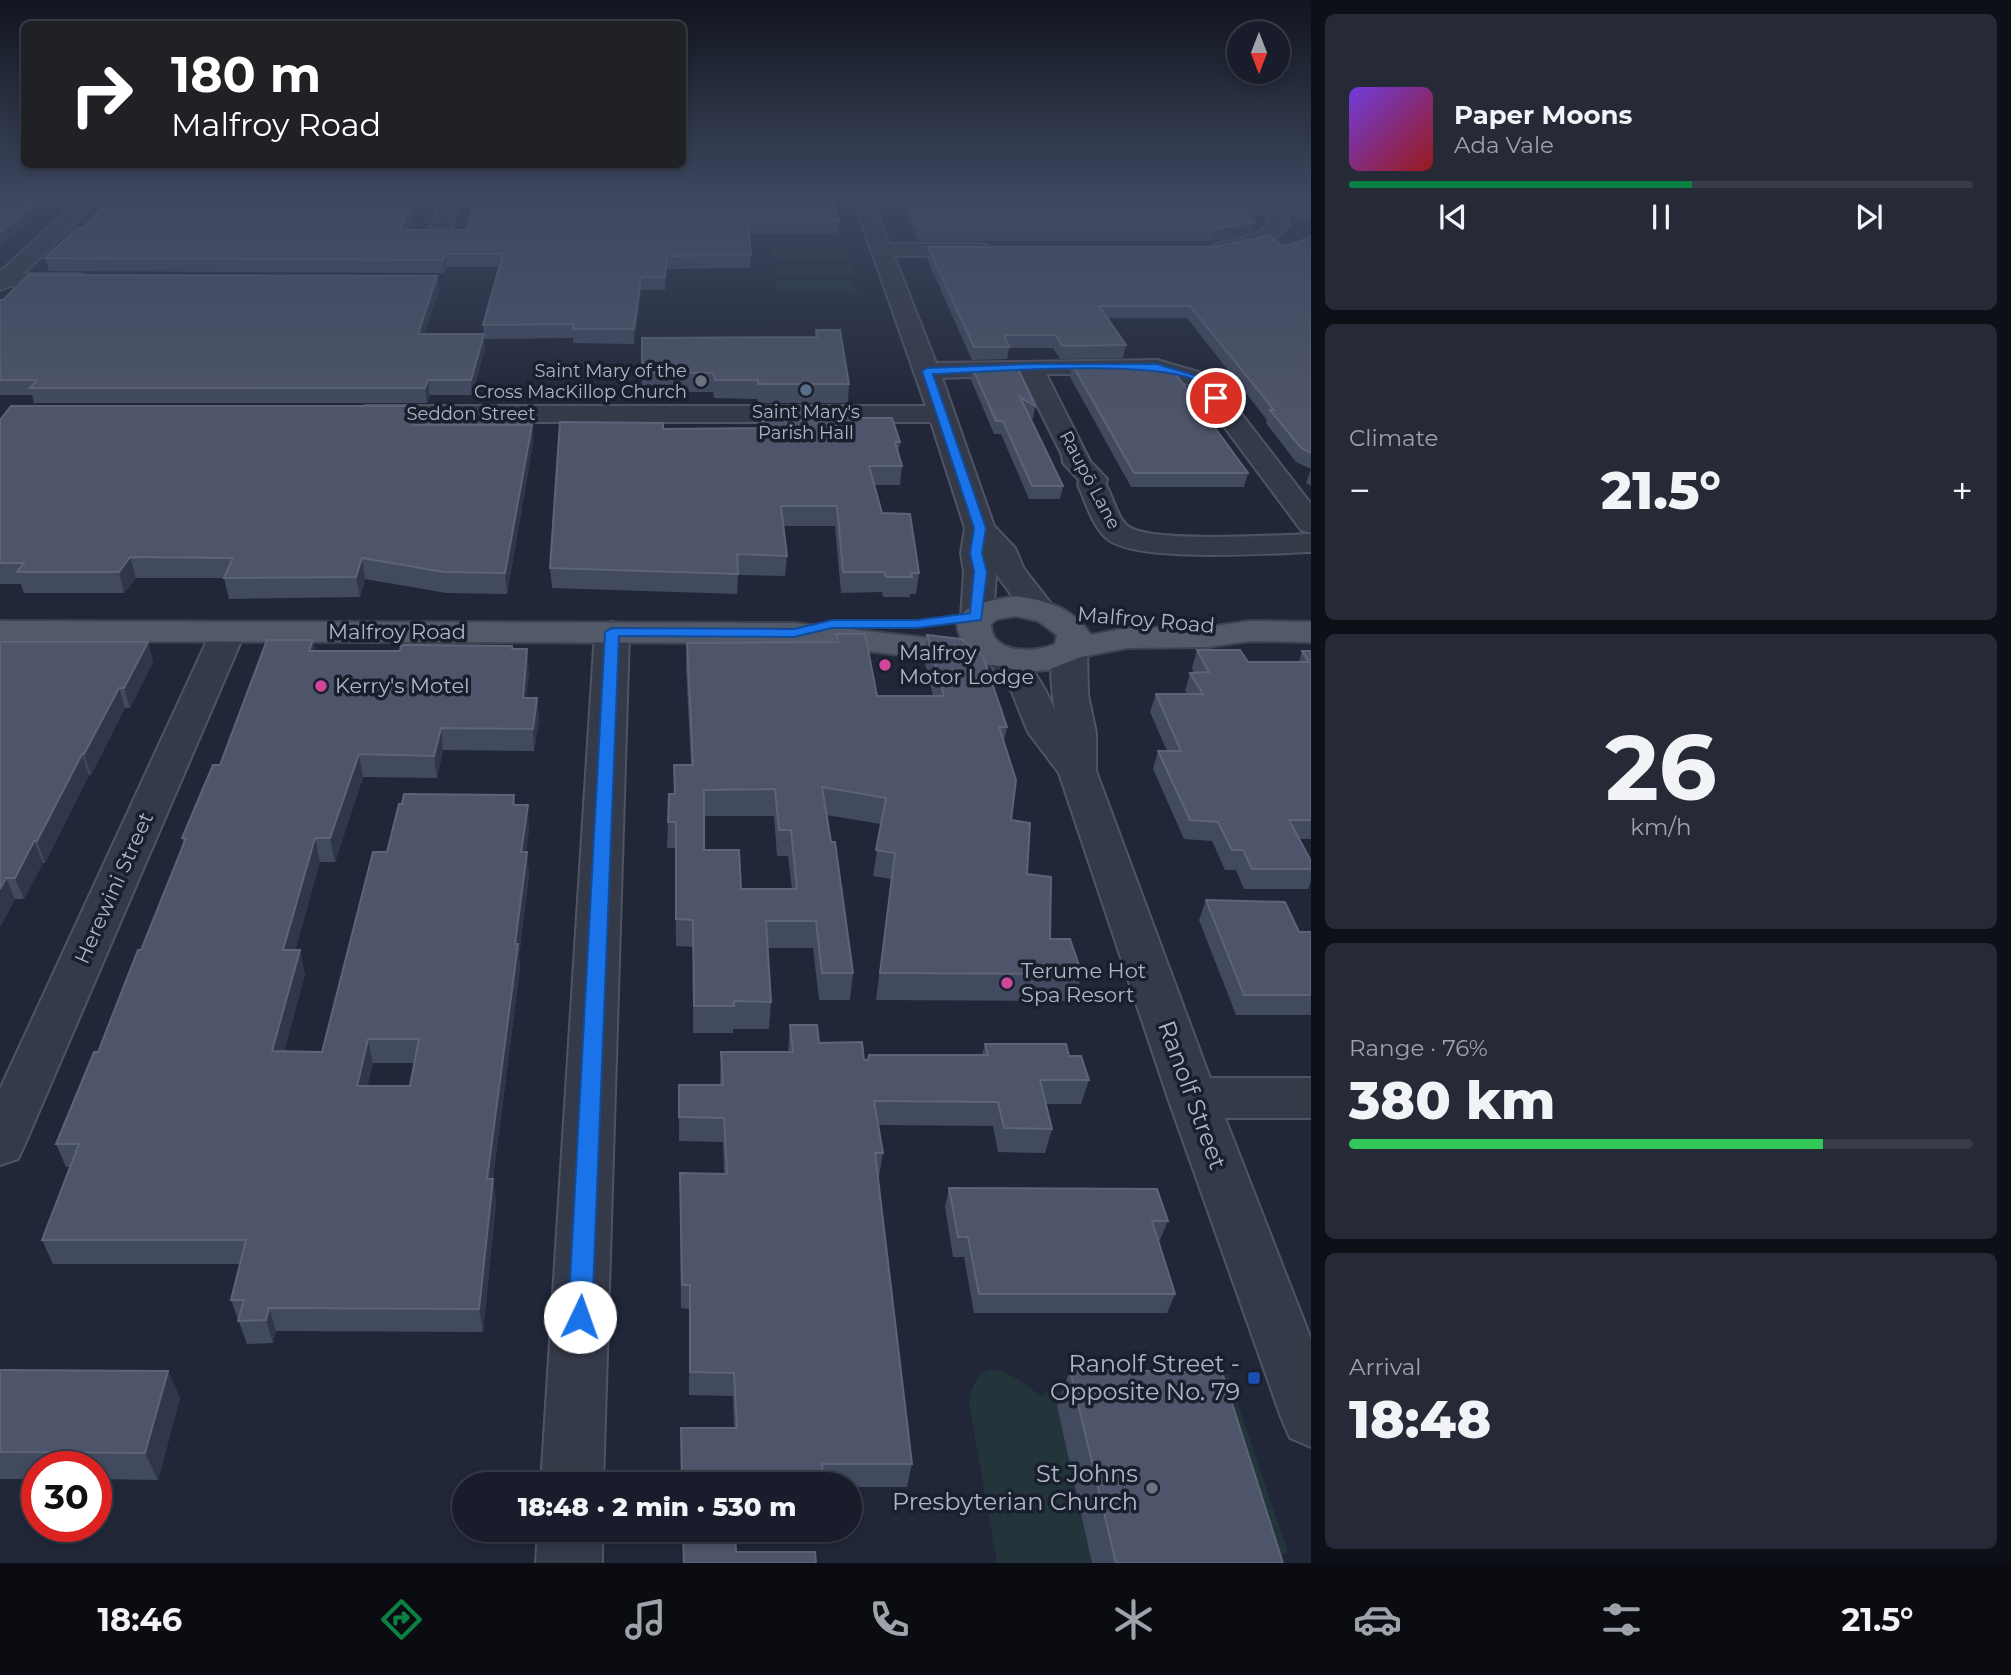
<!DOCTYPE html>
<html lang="en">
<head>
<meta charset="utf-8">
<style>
  :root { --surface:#191d2b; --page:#262a37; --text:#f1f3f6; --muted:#9fa2a9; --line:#373b47; --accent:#0b8043 }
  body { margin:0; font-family:Montserrat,sans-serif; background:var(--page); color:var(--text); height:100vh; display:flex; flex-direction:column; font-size:26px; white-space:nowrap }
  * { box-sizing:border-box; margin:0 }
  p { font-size:23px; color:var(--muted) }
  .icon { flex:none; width:38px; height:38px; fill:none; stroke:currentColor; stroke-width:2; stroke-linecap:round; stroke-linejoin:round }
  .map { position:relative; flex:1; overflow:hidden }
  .side { display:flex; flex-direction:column; gap:14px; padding:14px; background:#0e1018; width:700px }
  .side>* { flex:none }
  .hud { position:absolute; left:21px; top:21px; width:665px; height:147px; border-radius:10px; box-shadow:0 4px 10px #0003,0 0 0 2px var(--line); background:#202124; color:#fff; overflow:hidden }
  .needle { width:46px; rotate:180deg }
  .tools { position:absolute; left:1227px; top:21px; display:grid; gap:14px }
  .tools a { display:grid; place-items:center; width:63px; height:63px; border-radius:50%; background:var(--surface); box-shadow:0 4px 10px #0003,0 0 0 2px var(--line); font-size:35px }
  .speed { position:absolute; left:21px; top:1451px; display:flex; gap:14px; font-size:35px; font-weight:700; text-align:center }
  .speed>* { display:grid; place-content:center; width:91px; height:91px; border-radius:50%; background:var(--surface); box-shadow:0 4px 10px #0003,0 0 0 2px var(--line); line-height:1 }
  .speed .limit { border:10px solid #d22; background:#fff; color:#111 }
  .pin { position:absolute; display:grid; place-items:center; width:60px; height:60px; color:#fff; margin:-30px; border:4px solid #fff; border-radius:50%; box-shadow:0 2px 7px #0007 }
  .me { position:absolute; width:77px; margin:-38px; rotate:3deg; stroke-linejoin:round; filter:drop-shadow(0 0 5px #0008) }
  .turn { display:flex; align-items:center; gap:24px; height:147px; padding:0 35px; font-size:32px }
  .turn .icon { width:91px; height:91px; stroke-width:2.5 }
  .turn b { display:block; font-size:49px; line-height:60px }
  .big { font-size:52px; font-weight:800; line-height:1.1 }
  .side .tile { flex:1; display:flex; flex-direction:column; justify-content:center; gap:10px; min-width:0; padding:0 24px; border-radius:10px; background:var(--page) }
  .side .dial { align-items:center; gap:0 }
  .dial b { font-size:91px; line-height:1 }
  .song { display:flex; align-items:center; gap:21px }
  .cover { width:84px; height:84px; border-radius:10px; background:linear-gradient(135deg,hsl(260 70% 55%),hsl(0 70% 35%)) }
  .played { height:7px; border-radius:4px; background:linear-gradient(90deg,var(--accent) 55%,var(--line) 55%) }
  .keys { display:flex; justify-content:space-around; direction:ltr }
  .heat { display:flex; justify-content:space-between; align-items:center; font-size:38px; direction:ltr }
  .charge { height:10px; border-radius:5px; background:linear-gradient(90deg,#34c759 76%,var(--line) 0) }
  .trip { position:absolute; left:452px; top:1472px; width:410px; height:70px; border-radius:35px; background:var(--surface); box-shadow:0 4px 10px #0003,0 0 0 2px var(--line); font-weight:800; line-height:70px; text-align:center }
  .tab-bar { display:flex; height:112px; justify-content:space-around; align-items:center; background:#0a0c11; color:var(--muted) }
  .tab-bar .icon { width:49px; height:49px }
  .tab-bar .on { color:var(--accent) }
  .tab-bar b { font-size:32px; color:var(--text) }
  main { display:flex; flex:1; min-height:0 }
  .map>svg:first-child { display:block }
</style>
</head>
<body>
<main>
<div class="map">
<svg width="1311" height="1563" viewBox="0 0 1311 1563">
  <rect width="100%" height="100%" fill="#212739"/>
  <path fill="#23343a" d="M771,248H846L850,260H773Z
    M774,263H851L855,276H776Z
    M774,279H853L857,293L776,292Z
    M1199,1368H1226L1288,1553L1255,1563H997L969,1403C978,1345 1015,1377 1042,1397L1051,1387L1067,1398L1224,1389Z"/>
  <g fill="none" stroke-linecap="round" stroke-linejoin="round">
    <g stroke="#4f5464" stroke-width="4">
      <path id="minor" d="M84,195H104L23,274H75L83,275L86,280L83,285L10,286L0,290V272Z
        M444,195H462L450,230L440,236L430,230Z
        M852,195H870L889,244H981L988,246L991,250L988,254L981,256H894L936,363L1157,360L1212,376L1311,504V533L1301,530L1194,386L1155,374H1046L1090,461L1107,479L1106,485C1113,497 1118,520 1129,527C1152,543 1277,535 1311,534V552C1272,553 1130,564 1105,537C1091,523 1086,502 1078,485L1079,480L1063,463L1062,455L1022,375L942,378L994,526L1015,548L1024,569L1056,610L1052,617L1040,620L1028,617L996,574L993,617L989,624L977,627L965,624L961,617L964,572L961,553L965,528L931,422H366L357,420L353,414L357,408L366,406H926Z
        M1238,195H1263L1277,203H1311V215H1286L1289,225L1271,242L1220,255L1213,253L1210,249L1213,245L1257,234L1269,223L1266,214Z
        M228,622L240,625L245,632L25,1144L18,1159L0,1165V1089L211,632L216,625Z
        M612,622L624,625L629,632L603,1484H541L595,632L600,625Z
        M1070,640L1082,643L1087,650L1088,695L1096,733V771L1210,1078H1311V1118H1225L1311,1339V1447L1290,1438L1281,1417L1168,1098L1059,773L1028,732L1012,692L984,656L989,649C997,647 1003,645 1010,648C1027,655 1048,693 1055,710C1052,691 1047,659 1058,643Z
        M538,1530H602V1563H536Z"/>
    </g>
    <g stroke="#3e4352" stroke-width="4">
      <path id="major" d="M1016,596C1048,601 1072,607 1091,635L1127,628L1208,627L1250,621L1311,622V642L1250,641L1208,647L1127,648L1081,657L1048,670L1024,672L1001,666L794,643L0,641V621L794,623L964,642C938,606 994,600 1016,596ZM1016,616L1038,621L1057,635L1055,644C1036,653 991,655 991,624L997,619Z"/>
    </g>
    <use href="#minor" fill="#353a49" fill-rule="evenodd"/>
    <use href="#major" fill="#525969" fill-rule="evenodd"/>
  </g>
  <path fill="#424a5f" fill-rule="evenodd" d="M477,195L839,221L838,233H749L751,255L750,268L667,269L665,290H641L634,344L573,343V338L484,339L485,348L472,395H430L427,403H34L32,395H0V300L437,276L439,290L424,334H484L483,325L500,267H446L444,273L49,271L45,258L407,230H466Z
    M898,195H1252L1261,201L1258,212L1249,217L1252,233L1211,241H919Z
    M1269,195H1311L1296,199L1289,196L1278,200Z
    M1311,236V469L1296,462L1266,423L1267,420L1187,318H1108L1126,345L1123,358L1060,359L1053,348H1009L1007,359L972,360L927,259L928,247H1214L1282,246L1299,242Z
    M816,330L849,384L848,403H758L757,399L714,398L713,392H642V338L815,337Z
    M1072,364L1142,369L1248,473L1244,487H1131L1070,377Z
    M972,367L1035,406L1033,419L1029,416L1063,486L1060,499H1029L1001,434H994L971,380Z
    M761,406L859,418L900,442L898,453L902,466L900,485H874L882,513L919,573L916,594H910V597H883L882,592L841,593L835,526H783L787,556L785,576L738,575L737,594L552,588L550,568L663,429L761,428Z
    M0,420L532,425L533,444L507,594L446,593L365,579L360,597L229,599L224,578H136L124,593H24L21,584H0Z
    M1311,469V486L1306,483Z
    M836,634L877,696H933L924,660L927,635L1007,727L1004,741L1011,820L1027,874L1050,939L1082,974L1074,1001L876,1000L891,879L873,876L881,824L826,815L853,973L850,1000H819L813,948H768L771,1002L769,1029H733V1033H693V947L676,946L675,848H667L668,822L674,794V765H691L686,667L687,643L835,642ZM704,816H774L777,856H788L792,889H741L704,850Z
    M313,640L315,651H400L512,646V649L529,671L526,698H537L539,720L534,751L443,750L437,778L363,777L335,862H320L295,950L305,974L284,1051L322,1052L387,852L514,795L515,805L529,828L526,852L529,875L519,956L520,968L493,1179L496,1202L483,1332L276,1331L273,1343L247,1344L231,1300L240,1264H53L42,1240L70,1167H66L56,1144L98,1052L141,950L184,844L182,838L220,765ZM373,1063H415L410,1086H367Z
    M0,642H148L153,662L130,708H125L91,775H89L45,863H43L24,899H15L0,927Z
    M1197,650L1248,662H1299L1302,651H1311V839H1299L1311,861V881L1308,889H1244L1236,870H1225L1212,841L1184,839L1153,769L1158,751H1167L1150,712L1156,694H1187L1185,691L1190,673H1194L1192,668Z
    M1206,900L1299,932H1311V1015H1236L1199,920Z
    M790,1025L819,1043L864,1060L982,1055L985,1044L1069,1056L1089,1080L1081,1104H1046L1052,1129L1045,1153L998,1152L993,1126L878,1125L883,1153L879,1177H877L912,1464L907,1487H849V1484H681V1428H734L733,1396L689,1395V1309L681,1308L680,1173L724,1174L723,1142L679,1141V1085H720L721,1052H788Z
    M949,1188L1168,1221L1160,1240H1158L1175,1294L1167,1313H974L964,1257H953L945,1207Z
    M0,1370L168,1371L180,1398L158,1480L96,1479V1466H37V1479H0Z
    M1070,1370L1283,1563H1092L1057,1406Z
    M682,1530H735L736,1552L816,1563H683Z"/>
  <path fill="#30374b" d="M37,195H49L43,201L44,204L36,211L37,214L0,246V233Z
    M416,195H423L401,242L399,230Z
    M1279,195H1290L1278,200Z
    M1297,195H1311V197L1296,199Z
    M1261,201L1258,212L1240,222L1243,211Z
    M1255,222L1252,233L1211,241L1214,230Z
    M445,254L446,267L444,273L443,260Z
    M667,256V269L665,290V277Z
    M437,276L439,290L419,348L418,334Z
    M641,277V290L634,344V329Z
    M484,334L485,348L472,395L471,380Z
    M428,380L430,395L427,403L425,388Z
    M418,406L421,425H413Z
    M532,425L533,444L507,594L505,573Z
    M130,557L136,578L124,593L119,572Z
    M362,558L365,579L360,597L356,577Z
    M313,640L317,662L309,651Z
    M148,642L153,662L130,708L124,688Z
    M527,649L529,671L524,720L523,698Z
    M119,688L125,708L91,775L84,754Z
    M537,698L539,720L534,751L533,729Z
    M441,728L443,750L437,778L434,756Z
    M82,754L89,775L45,863L37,841Z
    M359,754L363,777L335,862L330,838Z
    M528,805L529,828L523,875L521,852Z
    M315,838L320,862L289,974L283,950Z
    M34,841L43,863L24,899L15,878Z
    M527,852L529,875L519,956L520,968L490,1202L487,1179Z
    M6,878L15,899L0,927V889Z
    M300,950L305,974L278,1075L272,1051Z
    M368,1039L373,1063L362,1110L357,1086Z
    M493,1179L496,1202L483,1332L479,1309Z
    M269,1308L276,1331L273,1343L266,1320Z
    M168,1371L180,1398L158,1480L145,1453Z"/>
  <path fill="#4e556a" stroke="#5d6478" stroke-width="2" fill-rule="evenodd" d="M0,195H39L30,203H34L0,233Z
    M115,195H416L399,230H466L477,195H831L839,221H748L751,255L667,256L665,277H641L634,329H573V324L483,325L503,254H445L443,260L45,258L77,228H83Z
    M904,195H1252L1261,201L1243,211L1255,222L1214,230H920Z
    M1270,235L1282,246L1299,242L1311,236V453L1301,448L1270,410H1274L1190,306H1099L1126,345L1062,346L1056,335H1004L1009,347H974L928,247H1214Z
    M28,275L437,276L418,334H484L471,380H428L425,388H30L37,380H0V300H3Z
    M816,330H840L849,384H758V380H715L713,373H642V338L817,337Z
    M1072,364H1139L1142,369H1172L1248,473H1134Z
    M1017,366L1035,406L1020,397L1063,486H1032L1003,421H996L972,367Z
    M11,406H418L413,425H532L505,573L444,572L362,558L356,577L224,578L233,558L130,557L119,572H17L24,563H0V420Z
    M761,406H855L859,418H892L900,442H895L902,466H869L882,513L910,514L919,573H911L912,577H886L884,572H843L837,506H781L787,556L737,554L738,574L550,568L560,422L663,423V429L764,428Z
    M836,634H865L877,696H944L927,635L961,639L983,656L1007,727H999L1016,780L1011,820L1030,823L1027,874L1051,877L1050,939H1070L1082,974L880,973L895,853L876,850L886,798L822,787L831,842H835L853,973H822L816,921H766L771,1002L734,1001V1006H694L693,920L676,919V822H668L669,794H675L674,765H693L687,643L838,642ZM775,789L779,830H791L797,889H741L739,850H704V790Z
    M267,640H313L309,651H400L401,645H424L512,646V649H527L523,698H537L533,729L441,728L434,756L359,754L330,838H315L283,950H300L272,1051L322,1052L373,852H387L399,804H402L404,794L514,795L513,805H528L521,852H527L515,944H518L487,1179H493L479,1309L269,1308L266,1320L238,1321L244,1300H231L246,1240H42L79,1144H56L94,1052H98L138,950H141L186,838H182L213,765H220ZM368,1039H419L410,1086H357Z
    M0,642H148L124,688H119L84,754H82L37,841H34L15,878H6L0,889Z
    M1197,650H1240L1248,662H1309L1302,651H1311V820H1289L1311,861V869H1252L1243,850H1232L1218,822L1190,820L1158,751H1181L1156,694H1203L1190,673L1209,672Z
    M1206,900L1285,902L1299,932H1311V995H1244Z
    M790,1025H817L819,1043L862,1042L864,1060H868L869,1055H988L985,1044H1066L1069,1056H1081L1089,1080H1040L1052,1129L1004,1128L998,1102L874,1101L883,1153H875L912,1464H822L823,1475L732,1474L733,1484H682L681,1428H737L734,1373L690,1372V1285H682L680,1173L727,1174L724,1118L679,1117V1085H723L721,1052H793Z
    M949,1188L1157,1189L1168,1221H1152L1175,1294H979L968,1237H958Z
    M0,1370L168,1371L145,1453L0,1452Z
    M1070,1370L1222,1372L1283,1563H1116Z
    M683,1530H735L736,1552H815L816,1563H684Z"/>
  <linearGradient id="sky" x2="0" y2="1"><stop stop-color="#12151f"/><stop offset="0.47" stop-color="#3d475f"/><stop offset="1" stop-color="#3d475f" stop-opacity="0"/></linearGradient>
  <rect width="1311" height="414" fill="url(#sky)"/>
  <path fill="#1a73e8" stroke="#114b97" stroke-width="2" d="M1030,364H1157L1207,379L1221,398L1212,401C1209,396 1204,387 1200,383C1164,358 983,372 933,374L986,528L982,553L987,572L981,620L917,628H832L794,637L619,636L592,1317L588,1325L580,1328L572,1325L568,1317L605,632L612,628L794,629L832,620H917L970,613L974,572L970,553L974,528L922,371L927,368Z"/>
  <g fill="#6b7280" stroke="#1a1f2e" stroke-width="2.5">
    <circle cx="701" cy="381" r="7"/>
    <circle cx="1152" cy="1488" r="7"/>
  </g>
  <circle fill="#5c6f8a" stroke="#1a1f2e" stroke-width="2.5" cx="806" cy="390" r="7"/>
  <g fill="#d1479c" stroke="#1a1f2e" stroke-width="2.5">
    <circle cx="885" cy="665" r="7"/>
    <circle cx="321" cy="686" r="7"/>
    <circle cx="1007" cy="983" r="7"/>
  </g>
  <rect fill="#1a4fb4" stroke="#1a1f2e" stroke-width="2.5" x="1247" y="1371" width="14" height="14" rx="3.5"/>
  <g text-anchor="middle" stroke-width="7" stroke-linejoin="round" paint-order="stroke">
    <g font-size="18" fill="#afb4c5" stroke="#1a1f2e" text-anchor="end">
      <text x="687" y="377">Saint Mary of the<tspan x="687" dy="21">Cross MacKillop Church</tspan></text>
      <text x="806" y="418" text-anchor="middle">Saint Mary's<tspan x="806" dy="21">Parish Hall</tspan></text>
    </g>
    <g font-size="18" fill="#afb4c5" stroke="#1a1f2e">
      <text x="471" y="420">Seddon Street</text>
      <text transform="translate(1090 480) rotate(62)" y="6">Raupō Lane</text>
    </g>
    <g font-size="21" fill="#afb4c5" stroke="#1a1f2e">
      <text transform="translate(1146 620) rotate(5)" y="7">Malfroy Road</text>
      <text x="397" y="639">Malfroy Road</text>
      <text transform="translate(114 888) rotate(-66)" y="7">Herewini Street</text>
    </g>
    <g font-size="21" fill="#afb4c5" stroke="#1a1f2e" text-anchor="start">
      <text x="899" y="660">Malfroy<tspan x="899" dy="24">Motor Lodge</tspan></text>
      <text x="335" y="693">Kerry's Motel</text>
      <text x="1021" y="978">Terume Hot<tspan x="1021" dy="24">Spa Resort</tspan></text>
    </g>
    <g font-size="24" fill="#afb4c5" stroke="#1a1f2e">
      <text transform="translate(1192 1095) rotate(70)" y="8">Ranolf Street</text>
    </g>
    <g font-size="24" fill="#afb4c5" stroke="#1a1f2e" text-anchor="end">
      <text x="1240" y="1372">Ranolf Street -<tspan x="1240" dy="28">Opposite No. 79</tspan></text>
      <text x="1138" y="1482">St Johns<tspan x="1138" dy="28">Presbyterian Church</tspan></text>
    </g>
  </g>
</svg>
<div class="tools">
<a><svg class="needle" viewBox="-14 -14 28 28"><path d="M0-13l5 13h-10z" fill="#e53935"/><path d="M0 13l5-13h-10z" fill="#9fa2a9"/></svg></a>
</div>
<div class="speed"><div class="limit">30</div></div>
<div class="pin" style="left:1216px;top:398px;background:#d93025"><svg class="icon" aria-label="arrive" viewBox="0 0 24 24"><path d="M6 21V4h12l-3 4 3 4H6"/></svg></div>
<svg class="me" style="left:580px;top:1317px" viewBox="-20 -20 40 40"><circle r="19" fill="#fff"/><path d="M0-13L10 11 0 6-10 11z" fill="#1a73e8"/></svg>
<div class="trip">18:48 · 2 min · 530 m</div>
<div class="hud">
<div class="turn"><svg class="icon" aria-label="right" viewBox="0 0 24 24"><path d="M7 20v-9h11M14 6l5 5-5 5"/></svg><div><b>180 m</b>Malfroy Road</div></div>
</div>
</div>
<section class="side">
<div class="tile">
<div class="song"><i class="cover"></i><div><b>Paper Moons</b><p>Ada Vale</p></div></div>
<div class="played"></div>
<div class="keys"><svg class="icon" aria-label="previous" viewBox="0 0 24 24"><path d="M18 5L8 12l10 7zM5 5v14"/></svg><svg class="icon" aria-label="pause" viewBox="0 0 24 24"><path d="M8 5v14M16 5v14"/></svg><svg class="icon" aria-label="next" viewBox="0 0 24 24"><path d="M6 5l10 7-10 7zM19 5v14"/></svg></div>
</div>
<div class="tile"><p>Climate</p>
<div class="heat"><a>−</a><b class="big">21.5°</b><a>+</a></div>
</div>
<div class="tile dial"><b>26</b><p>km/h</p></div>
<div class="tile"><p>Range · 76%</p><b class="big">380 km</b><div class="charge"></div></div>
<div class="tile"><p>Arrival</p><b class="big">18:48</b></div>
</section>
</main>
<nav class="tab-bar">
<b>18:46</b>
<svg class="icon on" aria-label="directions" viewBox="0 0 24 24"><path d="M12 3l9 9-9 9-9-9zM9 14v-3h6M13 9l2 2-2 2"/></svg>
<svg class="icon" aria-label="music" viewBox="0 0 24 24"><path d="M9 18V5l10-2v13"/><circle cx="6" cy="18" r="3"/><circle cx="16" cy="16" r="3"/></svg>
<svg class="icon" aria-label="phone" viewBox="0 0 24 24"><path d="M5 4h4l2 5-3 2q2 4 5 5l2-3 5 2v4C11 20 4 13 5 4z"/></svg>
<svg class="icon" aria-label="climate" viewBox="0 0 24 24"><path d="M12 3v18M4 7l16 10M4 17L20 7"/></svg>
<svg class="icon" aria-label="car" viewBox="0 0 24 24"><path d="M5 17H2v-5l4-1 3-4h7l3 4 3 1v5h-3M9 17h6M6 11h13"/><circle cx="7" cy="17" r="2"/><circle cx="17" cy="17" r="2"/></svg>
<svg class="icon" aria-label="filters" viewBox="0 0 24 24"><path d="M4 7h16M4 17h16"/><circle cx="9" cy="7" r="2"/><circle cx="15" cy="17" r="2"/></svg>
<b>21.5°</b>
</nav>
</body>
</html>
